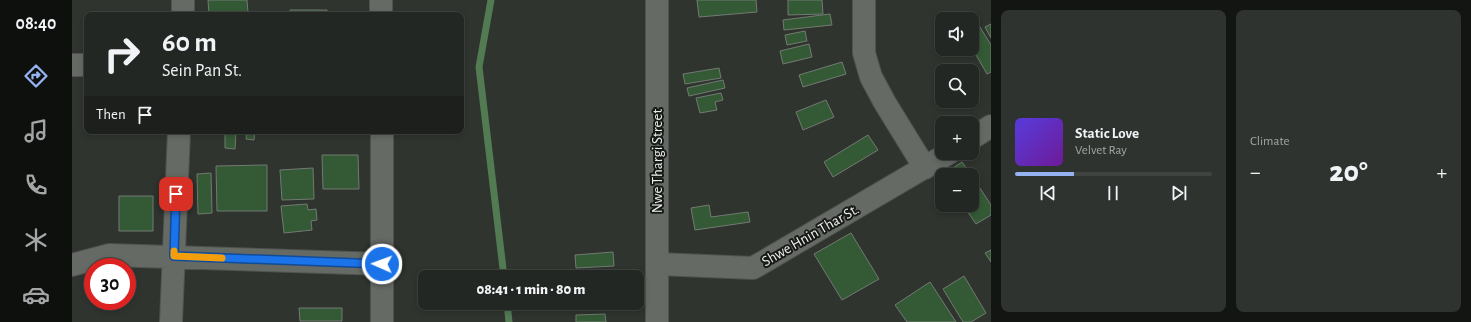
<!DOCTYPE html>
<html lang="en">
<head>
<meta charset="utf-8">
<style>
  :root { --surface:#232723; --page:#2f3330; --text:#f1f3f6; --muted:#a3a5a6; --line:#404441; --accent:#95b2f1 }
  body { margin:0; font-family:"Alegreya Sans",sans-serif; background:var(--page); color:var(--text); height:100vh; display:flex; flex-direction:column; font-size:15px; white-space:nowrap }
  * { box-sizing:border-box; margin:0 }
  p { font-size:13px; color:var(--muted) }
  .icon { flex:none; width:22px; height:22px; fill:none; stroke:currentColor; stroke-width:2; stroke-linecap:round; stroke-linejoin:round }
  .map { position:relative; flex:1; overflow:hidden }
  .drawer { display:flex; flex-direction:column; gap:10px; padding:10px; background:#131513; width:480px }
  .drawer>* { flex:none }
  .hud { position:absolute; left:12px; top:12px; width:380px; height:122px; border-radius:8px; box-shadow:0 2px 6px #0003,0 0 0 1px var(--line); background:#232723; color:var(--text); overflow:hidden }
  .tools { position:absolute; left:863px; top:12px; display:grid; gap:8px }
  .tools a { display:grid; place-items:center; width:44px; height:44px; border-radius:8px; background:var(--surface); box-shadow:0 2px 6px #0003,0 0 0 1px var(--line); font-size:20px }
  .speed { position:absolute; left:12px; top:258px; display:flex; gap:8px; font-size:20px; font-weight:700; text-align:center }
  .speed>* { display:grid; place-content:center; width:52px; height:52px; border-radius:50%; background:var(--surface); box-shadow:0 2px 6px #0003,0 0 0 1px var(--line); line-height:1 }
  .speed .limit { border:6px solid #d22; background:#fff; color:#111 }
  .pin { position:absolute; display:grid; place-items:center; width:34px; height:34px; color:#fff; margin:-17px; border-radius:8px; box-shadow:0 2px 6px #0006 }
  .me { position:absolute; width:44px; margin:-22px; rotate:272deg; stroke-linejoin:round; filter:drop-shadow(0 0 3px #0008) }
  .turn { display:flex; align-items:center; gap:14px; height:84px; padding:0 12px; font-size:18px }
  .turn .icon { width:52px; height:52px; stroke-width:2.5 }
  .turn b { display:block; font-size:28px; line-height:34px }
  .then { display:flex; align-items:center; height:38px; padding:0 12px; background:#0003; gap:8px; font-size:15px }
  .big { font-size:30px; font-weight:800; line-height:1.1 }
  .drawer .widget { flex:1; display:flex; flex-direction:column; justify-content:center; gap:6px; min-width:0; padding:0 14px; border-radius:8px; background:var(--page) }
  .song { display:flex; align-items:center; gap:12px }
  .cover { width:48px; height:48px; border-radius:6px; background:linear-gradient(135deg,hsl(250 70% 55%),hsl(280 70% 35%)) }
  .played { height:4px; border-radius:2px; background:linear-gradient(90deg,var(--accent) 30%,var(--line) 30%) }
  .keys { display:flex; justify-content:space-around; direction:ltr }
  .heat { display:flex; justify-content:space-between; align-items:center; font-size:22px; direction:ltr }
  .drawer .tiles { flex:1; display:grid; gap:10px; grid-template-columns:repeat(2,1fr) }
  .trip { position:absolute; left:346px; top:270px; width:226px; height:40px; border-radius:8px; background:var(--surface); box-shadow:0 2px 6px #0003,0 0 0 1px var(--line); font-weight:800; line-height:40px; text-align:center }
  main { display:flex; flex:1; min-height:0 }
  .tabs { display:flex; flex-direction:column; width:72px; justify-content:space-around; align-items:center; background:#0e100e; color:var(--muted) }
  .tabs .icon { width:28px; height:28px }
  .tabs .selected { color:var(--accent) }
  .tabs b { font-size:18px; color:var(--text) }
  .map>svg:first-child { display:block }
</style>
</head>
<body>
<main>
<nav class="tabs">
<b>08:40</b>
<svg class="icon selected" aria-label="directions" viewBox="0 0 24 24"><path d="M12 3l9 9-9 9-9-9zM9 14v-3h6M13 9l2 2-2 2"/></svg>
<svg class="icon" aria-label="music" viewBox="0 0 24 24"><path d="M9 18V5l10-2v13"/><circle cx="6" cy="18" r="3"/><circle cx="16" cy="16" r="3"/></svg>
<svg class="icon" aria-label="phone" viewBox="0 0 24 24"><path d="M5 4h4l2 5-3 2q2 4 5 5l2-3 5 2v4C11 20 4 13 5 4z"/></svg>
<svg class="icon" aria-label="climate" viewBox="0 0 24 24"><path d="M12 3v18M4 7l16 10M4 17L20 7"/></svg>
<svg class="icon" aria-label="car" viewBox="0 0 24 24"><path d="M5 17H2v-5l4-1 3-4h7l3 4 3 1v5h-3M9 17h6M6 11h13"/><circle cx="7" cy="17" r="2"/><circle cx="17" cy="17" r="2"/></svg>
</nav>
<div class="map">
<svg width="919" height="322" viewBox="0 0 919 322">
  <rect width="100%" height="100%" fill="#2f342f"/>
  <g fill="none" stroke-linecap="round" stroke-linejoin="round">
    <path stroke="#527b54" stroke-width="7" d="M419,0L407,67L432,277
      M435,303L437,322"/>
  </g>
  <path fill="#335a35" stroke="#737973" d="M136,0H175L176,13L202,12V15H137Z
    M625,0H684L685,12L627,17Z
    M716,0H750L751,14L716,15Z
    M218,10H255V15H218Z
    M758,14L760,25L712,30L711,20Z
    M903,19L919,45V72L915,74L900,48V21Z
    M919,24V38L913,27Z
    M733,31L735,41L715,45L713,35Z
    M737,44L740,57L711,64L708,51Z
    M770,62L774,74L731,87L727,75Z
    M647,68L649,78L613,84L611,74Z
    M651,80L653,88L617,96L615,88Z
    M649,93L651,100L643,102L645,110L628,113L624,98Z
    M754,100L762,117L731,130L724,112Z
    M153,131H164L163,149L153,148Z
    M175,131H183L182,140L174,139Z
    M238,131H274V134H238Z
    M796,135L806,150L761,177L752,162Z
    M250,155H286L287,189H251Z
    M890,162L899,175H871Z
    M195,165V211H145L144,166Z
    M241,168L242,199L210,200L208,170Z
    M139,173L140,213L126,214L125,174Z
    M900,176L919,205V215L904,224L891,205H900Z
    M47,196H81V231H47Z
    M235,204L236,210L244,209L245,220L239,221L240,230L212,233L209,206Z
    M637,205L639,217L676,212L678,222L623,230L619,208Z
    M779,233L807,279L770,300L742,254Z
    M919,250V262L913,253Z
    M541,252L542,266L504,268L503,255Z
    M892,276L914,313L899,322H891L871,289Z
    M858,282L884,322H835L823,305Z
    M227,308H270V321H228Z
    M533,314L534,322H504V315Z"/>
  <g fill="none" stroke-linecap="round" stroke-linejoin="round">
    <g stroke="#4f524f" stroke-width="24">
      <path id="minor" d="M309,0V15
        M792,0V53L799,77L813,103L853,168
        M111,15V0
        M0,65H15
        M310,131V322
        M900,138L919,126
        M586,264L681,268L877,153
        M0,265L37,255L310,264
        M99,322L107,131
        M585,322V0"/>
    </g>
    <use href="#minor" stroke="#656a65" stroke-width="22"/>
  </g>
  <g fill="none" stroke-linecap="round" stroke-linejoin="round">
    <g stroke="#114b97" stroke-width="10">
      <path id="route" d="M104,194L102,256L310,264"/>
    </g>
    <use href="#route" stroke="#1a73e8" stroke-width="7"/>
    <path stroke="#f59e0b" stroke-width="7" d="M102,251V256L150,258"/>
  </g>
  <g text-anchor="middle" stroke-width="4" stroke-linejoin="round" paint-order="stroke">
    <g font-size="15" fill="#edf0ed" stroke="#181a18">
      <text transform="translate(585 161) rotate(-90)" y="5">Nwe Thargi Street</text>
      <text transform="translate(738 235) rotate(-30)" y="5">Shwe Hnin Thar St.</text>
    </g>
  </g>
</svg>
<div class="tools">
<a><svg class="icon" aria-label="sound" viewBox="0 0 24 24"><path d="M4 9h4l5-4v14l-5-4H4zM17 9q2 3 0 6"/></svg></a>
<a><svg class="icon" aria-label="search" viewBox="0 0 24 24"><circle cx="10" cy="10" r="6"/><path d="M15 15l6 6"/></svg></a>
<a>+</a>
<a>−</a>
</div>
<div class="speed"><div class="limit">30</div></div>
<div class="pin" style="left:104px;top:194px;background:#d93025"><svg class="icon" aria-label="arrive" viewBox="0 0 24 24"><path d="M6 21V4h12l-3 4 3 4H6"/></svg></div>
<svg class="me" style="left:310px;top:264px" viewBox="-20 -20 40 40"><circle r="17" fill="#1a73e8" stroke="#fff" stroke-width="3"/><path d="M0-11L8 9 0 5-8 9z" fill="#fff"/></svg>
<div class="trip">08:41 · 1 min · 80 m</div>
<div class="hud">
<div class="turn"><svg class="icon" aria-label="right" viewBox="0 0 24 24"><path d="M7 20v-9h11M14 6l5 5-5 5"/></svg><div><b>60 m</b>Sein Pan St.</div></div>
<div class="then">Then<svg class="icon" aria-label="arrive" viewBox="0 0 24 24"><path d="M6 21V4h12l-3 4 3 4H6"/></svg></div>
</div>
</div>
<section class="drawer">
<div class="tiles">
<div class="widget">
<div class="song"><i class="cover"></i><div><b>Static Love</b><p>Velvet Ray</p></div></div>
<div class="played"></div>
<div class="keys"><svg class="icon" aria-label="previous" viewBox="0 0 24 24"><path d="M18 5L8 12l10 7zM5 5v14"/></svg><svg class="icon" aria-label="pause" viewBox="0 0 24 24"><path d="M8 5v14M16 5v14"/></svg><svg class="icon" aria-label="next" viewBox="0 0 24 24"><path d="M6 5l10 7-10 7zM19 5v14"/></svg></div>
</div>
<div class="widget"><p>Climate</p>
<div class="heat"><a>−</a><b class="big">20°</b><a>+</a></div>
</div>
</div>
</section>
</main>
</body>
</html>
